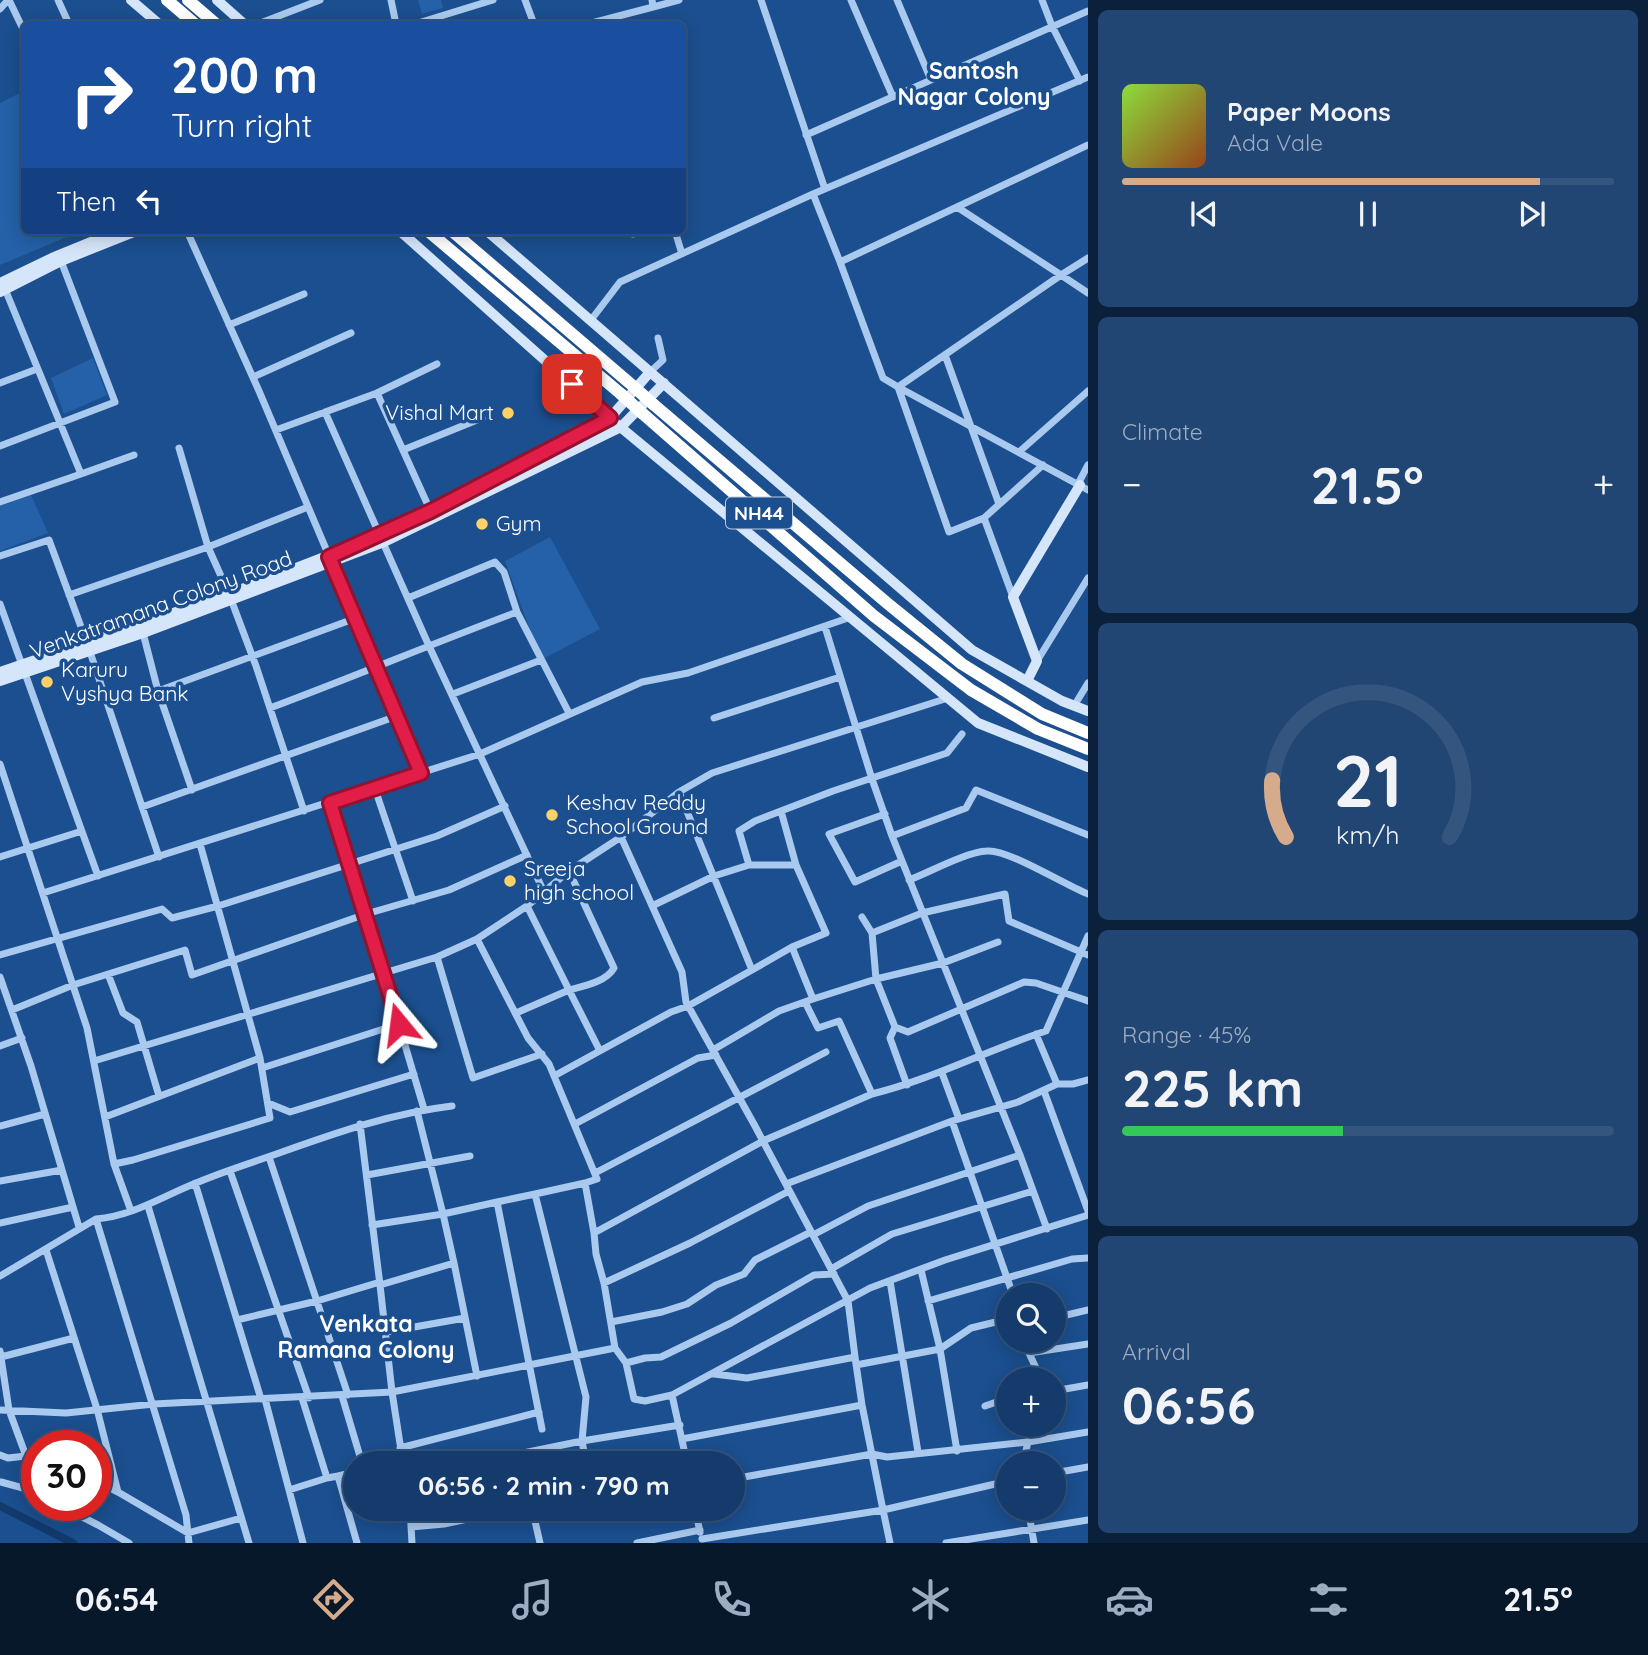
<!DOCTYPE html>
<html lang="en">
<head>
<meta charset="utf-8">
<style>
  :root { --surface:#143b6b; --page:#214673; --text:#f1f3f6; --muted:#9dadc1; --line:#33557e; --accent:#d6ab8b }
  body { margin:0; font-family:Quicksand,sans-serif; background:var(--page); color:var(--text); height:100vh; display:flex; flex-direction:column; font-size:26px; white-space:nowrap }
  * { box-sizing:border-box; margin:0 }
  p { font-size:23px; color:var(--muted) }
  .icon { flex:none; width:38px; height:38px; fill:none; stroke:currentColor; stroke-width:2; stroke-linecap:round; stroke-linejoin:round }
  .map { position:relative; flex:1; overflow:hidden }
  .panel { display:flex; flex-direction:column; gap:10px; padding:10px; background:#0b203b; width:560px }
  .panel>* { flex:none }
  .hud { position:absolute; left:21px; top:21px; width:665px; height:214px; border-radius:10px; box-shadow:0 4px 18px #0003,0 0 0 2px var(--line); background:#1a4fa0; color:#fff; overflow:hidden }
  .controls { position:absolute; left:996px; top:1283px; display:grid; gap:14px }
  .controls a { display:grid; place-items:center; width:70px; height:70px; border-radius:50%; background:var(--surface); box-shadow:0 4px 18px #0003,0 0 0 2px var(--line); font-size:35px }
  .speed { position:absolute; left:21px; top:1430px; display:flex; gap:14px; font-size:35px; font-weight:700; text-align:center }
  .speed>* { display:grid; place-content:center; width:91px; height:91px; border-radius:50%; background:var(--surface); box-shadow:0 4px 18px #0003,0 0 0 2px var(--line); line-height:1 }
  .speed .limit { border:10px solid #d22; background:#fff; color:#111 }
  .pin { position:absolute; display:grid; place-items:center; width:60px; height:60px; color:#fff; margin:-30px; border-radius:14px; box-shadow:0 4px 10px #0006 }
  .me { position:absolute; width:77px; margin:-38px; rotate:344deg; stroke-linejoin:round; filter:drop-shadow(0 0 5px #0008) }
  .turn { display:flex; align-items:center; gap:24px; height:147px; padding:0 35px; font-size:32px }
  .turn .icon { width:91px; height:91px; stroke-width:2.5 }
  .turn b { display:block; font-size:49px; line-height:60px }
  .then { display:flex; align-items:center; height:66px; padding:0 35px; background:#0003; gap:14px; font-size:26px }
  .big { font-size:52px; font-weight:700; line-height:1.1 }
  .panel .widget { flex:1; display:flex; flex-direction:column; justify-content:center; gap:10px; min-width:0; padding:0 24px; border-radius:10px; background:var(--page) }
  .panel .dial { align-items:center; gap:0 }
  .dial svg { height:182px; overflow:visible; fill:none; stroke:var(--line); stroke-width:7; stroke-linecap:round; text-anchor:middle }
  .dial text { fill:var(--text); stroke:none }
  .song { display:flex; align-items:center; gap:21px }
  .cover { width:84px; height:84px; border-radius:10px; background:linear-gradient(135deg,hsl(90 70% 55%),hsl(20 70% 35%)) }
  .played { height:7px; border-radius:4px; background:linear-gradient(90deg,var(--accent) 85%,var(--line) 85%) }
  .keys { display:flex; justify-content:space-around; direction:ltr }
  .heat { display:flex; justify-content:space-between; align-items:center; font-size:38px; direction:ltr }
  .charge { height:10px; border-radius:5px; background:linear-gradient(90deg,#34c759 45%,var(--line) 0) }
  .trip { position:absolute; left:343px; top:1451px; width:402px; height:70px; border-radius:35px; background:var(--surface); box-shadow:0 4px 18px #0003,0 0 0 2px var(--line); font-weight:700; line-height:70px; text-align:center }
  .tab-bar { display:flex; height:112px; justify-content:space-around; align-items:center; background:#08182b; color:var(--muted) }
  .tab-bar .icon { width:49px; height:49px }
  .tab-bar .current { color:var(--accent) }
  .tab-bar b { font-size:32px; color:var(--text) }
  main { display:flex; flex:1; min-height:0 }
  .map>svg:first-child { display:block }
</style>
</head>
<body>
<main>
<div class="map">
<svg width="1088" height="1543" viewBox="0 0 1088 1543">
  <rect width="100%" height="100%" fill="#1b4f8f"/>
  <path fill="#2461a8" d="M418,0H441L443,8L422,14Z
    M24,91V231H81L0,265V103Z
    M93,358L107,395L64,414L51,378Z
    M31,495L48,533L0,551V506Z
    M550,537L600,629L541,660L505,561Z"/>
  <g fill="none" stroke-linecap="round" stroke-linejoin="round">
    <path stroke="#123a6d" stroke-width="8" d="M0,1506L73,1543"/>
    <path stroke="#a9c9ee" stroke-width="7" d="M9,0L24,31
      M58,0L69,24
      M391,0L396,24
      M525,0L534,24
      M761,0L825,189
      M851,0L893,97
      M897,0L931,80
      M1042,0L1052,26L1080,81
      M653,7L679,0
      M0,9L8,0
      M258,24L320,0
      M415,24L493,0
      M588,24L653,7L652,0
      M806,135L1088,11
      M813,194L1088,77
      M957,207L1088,145
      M187,231L259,391L421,773
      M633,231V234
      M675,231L682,254
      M840,262L883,378L898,387L949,532L984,518L1043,465
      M1088,293L1061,275L898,387L1088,490
      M591,320L620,282L813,194L840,262L957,207L1061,275L1088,258
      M229,325L304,294
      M945,355L999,504
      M650,372L663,360L658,338
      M253,377L351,333
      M0,383L37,369
      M377,393L431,512
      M325,412L429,646L544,892
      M276,430L377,393L437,364
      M0,446L115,402L61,261
      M179,448L208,547L229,594L256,666L304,811
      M403,450L482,418
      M1019,452L1088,391
      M81,474L134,455
      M1078,484L1088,465
      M0,502L81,474L5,289
      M984,518L1013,597
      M0,556L49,540L87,643L159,857
      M69,595L208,547L308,507
      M408,598L495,562L504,572L517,612L569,713
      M0,604L98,876
      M825,627L872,779L892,836L1020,1155
      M143,633L158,691L192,790
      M1037,661L1088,578
      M158,691L356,618
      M453,694L541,660
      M1074,706L1088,683
      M270,708C353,677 434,643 517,612
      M714,718L840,677
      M0,764L87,1028L114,1164L131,1211
      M374,786L413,901
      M330,803L366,914L424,1109
      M142,807L397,716
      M781,811L796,865
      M885,814L829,834L855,882L902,861
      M892,836L966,808L976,790L1088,835
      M200,844L260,1058
      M0,857L82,831
      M749,865L739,831L755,821L833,791L947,753L962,734
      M569,871L614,968C606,982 584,986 569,990L600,1051
      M909,880C930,872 966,852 987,851C1008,849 1065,885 1088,894
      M43,893L480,754L642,682L688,673L851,617
      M652,906L714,876L749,865H796L826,933L792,947L813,999L779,1011L713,1050
      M862,917L872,933L922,913L1005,894L1009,921L1088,955
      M477,939L528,1038L549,1064L597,1179L585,1183
      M0,955L162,909L172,918L218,906L437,836L505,806
      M437,957L473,1078L542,1054
      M752,970L792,947
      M108,974L123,1013L137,1022L159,1096
      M0,977L31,1066L79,1227
      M813,999L876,979L872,933
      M12,1010L73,985L185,950L192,975L366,914L449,890L527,855
      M516,1013L569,990L527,906
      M895,1027L908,1032L1024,982L1036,983L1088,1001
      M1036,1034L1057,1084
      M0,1046L22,1038
      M94,1061L437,957L477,939L527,906L569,871L621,837
      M262,1068L399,1024
      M942,1073L959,1119
      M554,1076L671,1012L688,1006L752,970L679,792
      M907,1085L890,1038L895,1027L876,979L943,963L998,942
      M1044,1091L1088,1211
      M872,1094C933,1079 987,1050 1046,1031L1088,936
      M268,1103L290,1112L414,1074
      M417,1111L443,1214L497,1202L542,1429
      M105,1117L260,1058L270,1118L133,1160L114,1164
      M952,1121L1013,1295
      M360,1124L380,1285L454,1263L477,1376
      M575,1124L698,1058L716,1055
      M0,1126L45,1114
      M269,1157L348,1395
      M230,1171L309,1398
      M595,1173L826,1052
      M367,1175L470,1156
      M0,1181L62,1170
      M195,1183L261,1399
      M786,1184L952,1121L1018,1102L1057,1084H1073L1088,1080
      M497,1202L535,1194
      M148,1206L249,1543
      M96,1219L186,1515L189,1543
      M0,1223L73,1207
      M372,1225L443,1214L454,1263
      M594,1233L763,1141L872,1094L839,1021L818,1028L805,1002
      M813,1235L868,1206L1020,1155L1047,1229
      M46,1250L97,1409L118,1492L188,1533L241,1518
      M831,1269L892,1234L1033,1191
      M921,1270L940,1349L971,1328L1008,1319
      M0,1276L96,1219C133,1216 163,1196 196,1183C224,1171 254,1162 282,1152C338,1132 393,1113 452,1106
      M890,1281L918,1452
      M604,1283L690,1243L789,1191
      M380,1285L392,1392L403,1463
      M928,1301L1072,1259L1088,1258
      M1054,1318L1088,1310
      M237,1320L317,1301L380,1282
      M611,1322L662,1312L687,1304L716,1285L744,1274L755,1260L811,1232
      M386,1332L465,1318
      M1027,1340L1029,1353
      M615,1348L626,1363L645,1358L661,1357L731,1323L814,1275L834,1274
      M0,1351L9,1410L26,1456L37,1459
      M1,1357L74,1338
      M855,1357L848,1301L755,1126L686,1002L682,972L621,837L679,792L712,773L948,698
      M626,1363L634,1399L645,1401L672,1395L870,1288L945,1260L1088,1215
      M856,1365L940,1349L957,1451
      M714,1374L747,1378L855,1357L862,1405
      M1041,1379L1029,1353L1088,1344
      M1054,1391L1088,1385
      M672,1395L687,1463
      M342,1396L362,1463
      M302,1398L327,1478L338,1476L357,1543
      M265,1399L303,1543
      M985,1406L1008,1398
      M0,1410L66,1413L154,1404L392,1392L615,1348L604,1283L596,1254L594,1233L585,1183L535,1194L586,1397L582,1441L474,1463
      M1036,1424L1028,1442L1088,1432
      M682,1439L862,1405L883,1510L1008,1481
      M400,1448L539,1412
      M0,1455L8,1458L26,1456L23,1488
      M586,1463L582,1441L680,1425
      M1054,1473L1088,1467
      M338,1476L355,1472
      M733,1479L872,1454L887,1457L1028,1442L1023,1463
      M96,1481L118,1492
      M1,1482L23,1488L37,1495
      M289,1490L327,1478
      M58,1505L98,1525L129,1543
      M410,1508L412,1543
      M532,1508L540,1543
      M695,1508L700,1532
      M1028,1508L1034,1543
      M411,1527L444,1524L520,1508
      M702,1539L883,1510L890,1543
      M637,1543L700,1530
      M946,1543L1088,1520"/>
    <path stroke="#d6e6fa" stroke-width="10" d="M131,0L159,24
      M217,0L244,24
      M400,231L613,421L978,723L1088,767
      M487,231L972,650L1062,701L1088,711
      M0,283L52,258L118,231
      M0,292L61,261L136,231
      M0,672L229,594L381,535L610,418L650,372
      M0,681L143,633L384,542L621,427L664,383
      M1027,681L1037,661L1013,597L1080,485"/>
    <path stroke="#fff" stroke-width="12" d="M167,0L195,24
      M188,0L216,24
      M428,231L621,394
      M452,231L633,386
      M653,404L887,603L962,664L1042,714L1088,733
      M642,413L874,616L971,690L1038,729L1088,749"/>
    <path stroke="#fff" stroke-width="12" d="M633,386L653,404
      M621,394L642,413"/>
  </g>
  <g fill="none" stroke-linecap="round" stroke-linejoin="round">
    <g stroke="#92132f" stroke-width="18">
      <path id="route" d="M399,1024L330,803L421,773L329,557L431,511L610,418L572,384"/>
    </g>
    <use href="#route" stroke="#e11d48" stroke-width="12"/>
  </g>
  <g fill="#ffd166" stroke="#1b4f8f" stroke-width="2.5">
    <circle cx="508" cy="413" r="7"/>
    <circle cx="482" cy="524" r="7"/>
    <circle cx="47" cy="682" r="7"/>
    <circle cx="552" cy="815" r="7"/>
    <circle cx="510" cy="881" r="7"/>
  </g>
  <g text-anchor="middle" stroke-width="7" stroke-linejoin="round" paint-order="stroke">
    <rect fill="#1b4f8f" stroke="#bbcadd" stroke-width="2" x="726" y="497.5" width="66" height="31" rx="5"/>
    <g font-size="19" font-weight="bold" fill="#fff">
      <text x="759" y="520">NH44</text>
    </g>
    <g font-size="21" fill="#fff" stroke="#1b4f8f" text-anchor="start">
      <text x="494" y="420" text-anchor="end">Vishal Mart</text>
      <text x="496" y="531">Gym</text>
      <text x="61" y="677">Karuru<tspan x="61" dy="24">Vyshya Bank</tspan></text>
      <text x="566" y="810">Keshav Reddy<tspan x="566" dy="24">School Ground</tspan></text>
      <text x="524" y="876">Sreeja<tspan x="524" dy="24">high school</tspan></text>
    </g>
    <g font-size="21" fill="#fff" stroke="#1b4f8f">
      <text transform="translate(161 605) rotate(-20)" y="7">Venkatramana Colony Road</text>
    </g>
    <g font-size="23" font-weight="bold" fill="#fff" stroke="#1b4f8f">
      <text x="974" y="79">Santosh<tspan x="974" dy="26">Nagar Colony</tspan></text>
      <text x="366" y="1332">Venkata<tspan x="366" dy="26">Ramana Colony</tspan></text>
    </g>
  </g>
</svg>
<div class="controls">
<a><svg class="icon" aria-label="search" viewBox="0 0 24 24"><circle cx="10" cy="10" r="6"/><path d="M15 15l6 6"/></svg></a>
<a>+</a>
<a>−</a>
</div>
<div class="speed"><div class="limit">30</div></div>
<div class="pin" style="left:572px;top:384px;background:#d93025"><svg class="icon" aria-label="arrive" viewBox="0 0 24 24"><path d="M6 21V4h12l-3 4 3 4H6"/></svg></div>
<svg class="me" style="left:399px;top:1024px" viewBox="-20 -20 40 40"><path d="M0-17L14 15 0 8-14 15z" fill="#e11d48" stroke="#fff" stroke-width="4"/></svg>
<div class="trip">06:56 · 2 min · 790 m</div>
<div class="hud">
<div class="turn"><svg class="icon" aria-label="right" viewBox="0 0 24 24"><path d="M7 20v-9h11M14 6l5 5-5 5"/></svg><div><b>200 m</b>Turn right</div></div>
<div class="then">Then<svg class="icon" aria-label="left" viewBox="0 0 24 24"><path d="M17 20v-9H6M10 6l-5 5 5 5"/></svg></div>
</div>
</div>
<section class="panel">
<div class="widget">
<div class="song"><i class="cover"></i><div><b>Paper Moons</b><p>Ada Vale</p></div></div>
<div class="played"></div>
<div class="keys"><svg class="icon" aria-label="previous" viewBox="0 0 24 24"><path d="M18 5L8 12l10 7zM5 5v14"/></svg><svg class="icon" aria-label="pause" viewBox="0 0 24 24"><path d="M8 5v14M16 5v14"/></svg><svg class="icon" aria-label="next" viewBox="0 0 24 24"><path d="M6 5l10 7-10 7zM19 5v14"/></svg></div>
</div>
<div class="widget"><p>Climate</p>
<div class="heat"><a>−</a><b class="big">21.5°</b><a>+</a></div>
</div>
<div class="widget dial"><svg viewBox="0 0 100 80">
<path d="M14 69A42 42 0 1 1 86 69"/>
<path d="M14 69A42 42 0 0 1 8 44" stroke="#d6ab8b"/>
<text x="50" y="56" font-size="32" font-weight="700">21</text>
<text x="50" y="72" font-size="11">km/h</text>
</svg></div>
<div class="widget"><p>Range · 45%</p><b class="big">225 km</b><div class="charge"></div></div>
<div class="widget"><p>Arrival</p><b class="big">06:56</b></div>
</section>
</main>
<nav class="tab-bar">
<b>06:54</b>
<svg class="icon current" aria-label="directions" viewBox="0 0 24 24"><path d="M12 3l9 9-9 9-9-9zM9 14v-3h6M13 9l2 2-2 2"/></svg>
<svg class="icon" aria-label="music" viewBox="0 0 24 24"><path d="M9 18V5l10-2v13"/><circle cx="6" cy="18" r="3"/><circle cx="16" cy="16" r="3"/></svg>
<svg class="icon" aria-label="phone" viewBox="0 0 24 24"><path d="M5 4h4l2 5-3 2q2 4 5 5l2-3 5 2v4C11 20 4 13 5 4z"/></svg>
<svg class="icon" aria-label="climate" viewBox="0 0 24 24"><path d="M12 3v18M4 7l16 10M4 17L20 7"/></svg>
<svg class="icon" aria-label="car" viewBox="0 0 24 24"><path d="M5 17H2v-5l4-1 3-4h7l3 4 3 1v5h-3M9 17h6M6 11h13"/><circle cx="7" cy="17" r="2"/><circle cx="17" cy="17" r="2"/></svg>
<svg class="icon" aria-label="filters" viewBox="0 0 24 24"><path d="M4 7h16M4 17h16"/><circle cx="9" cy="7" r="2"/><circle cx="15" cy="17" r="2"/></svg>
<b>21.5°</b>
</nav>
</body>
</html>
